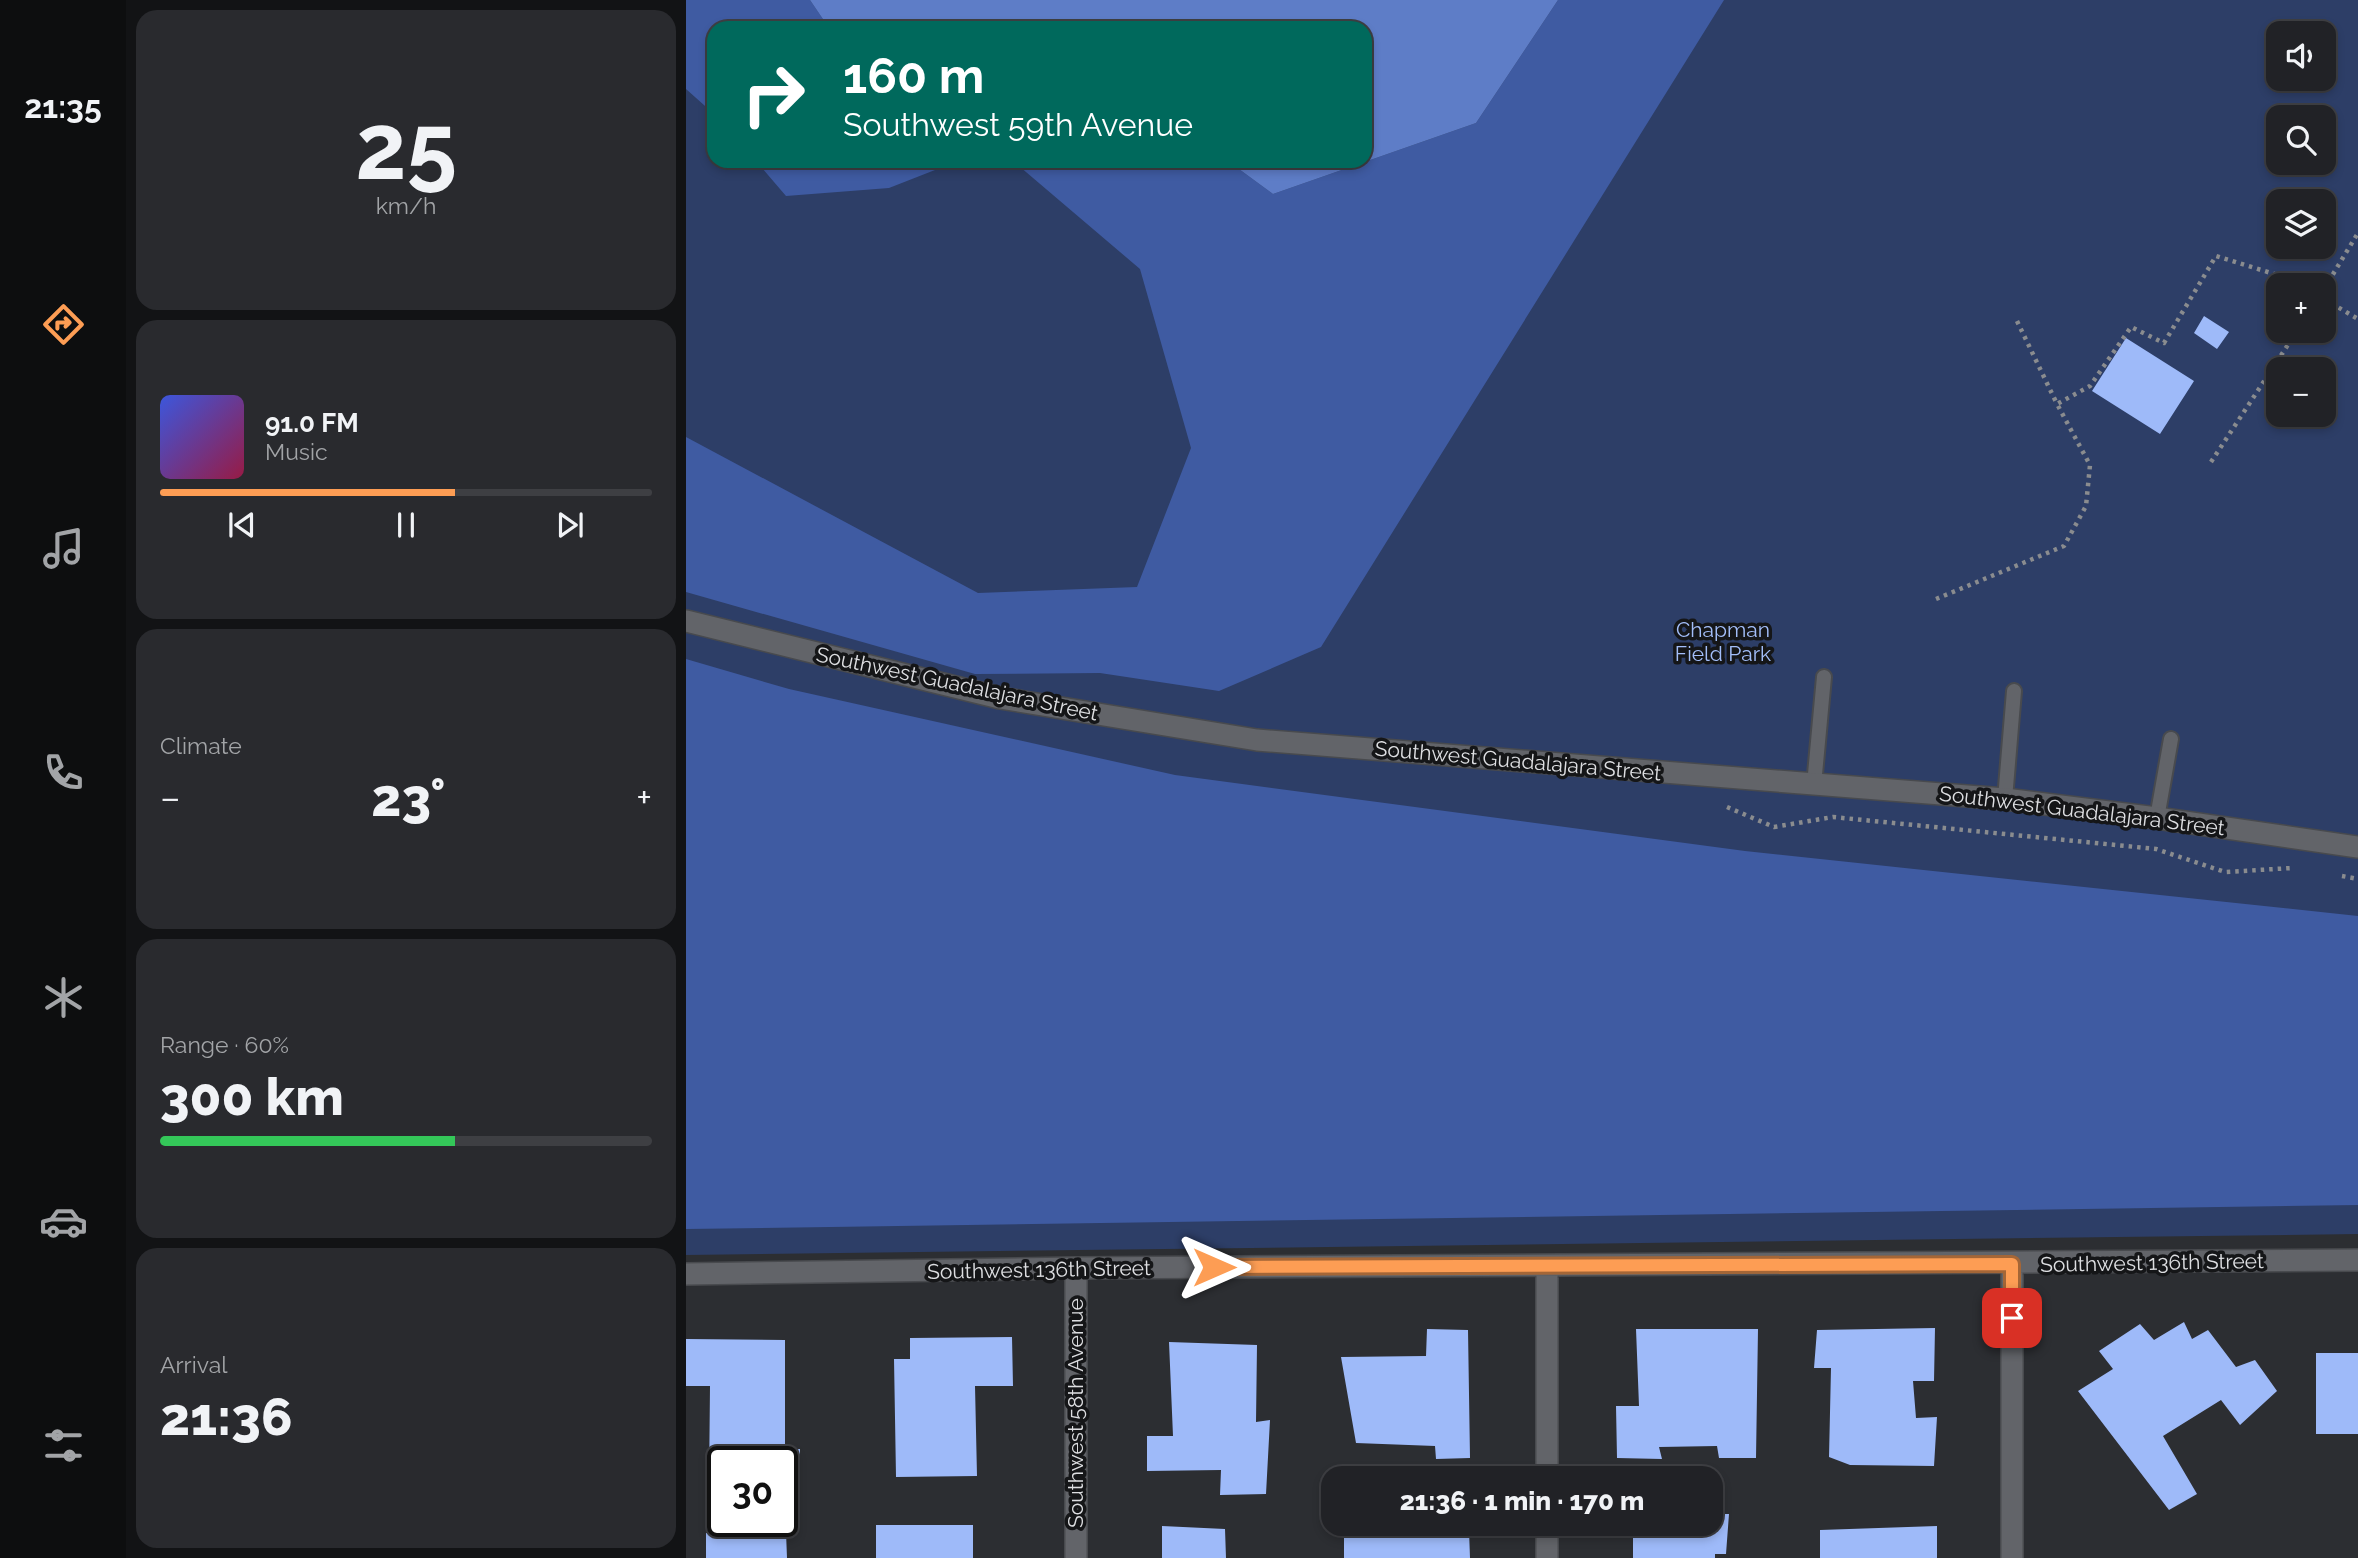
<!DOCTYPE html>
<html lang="en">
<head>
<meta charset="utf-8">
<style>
  :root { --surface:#212226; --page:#292a2e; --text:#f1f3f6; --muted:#a2a4a7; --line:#3e3f43; --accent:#fd9d54 }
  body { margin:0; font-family:Raleway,sans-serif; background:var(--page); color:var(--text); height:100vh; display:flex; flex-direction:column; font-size:26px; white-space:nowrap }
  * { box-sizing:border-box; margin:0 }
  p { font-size:23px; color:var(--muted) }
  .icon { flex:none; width:38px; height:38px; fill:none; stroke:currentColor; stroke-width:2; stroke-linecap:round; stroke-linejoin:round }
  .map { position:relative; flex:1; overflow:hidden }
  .details { display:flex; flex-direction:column; gap:10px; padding:10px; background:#121315; width:560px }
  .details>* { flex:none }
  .banner { position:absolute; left:21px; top:21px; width:665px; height:147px; border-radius:21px; box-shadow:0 4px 10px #0003,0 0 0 2px var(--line); background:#00695c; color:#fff; overflow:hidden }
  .controls { position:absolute; left:1580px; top:21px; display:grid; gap:14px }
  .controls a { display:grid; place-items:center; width:70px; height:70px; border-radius:14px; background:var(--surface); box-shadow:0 4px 10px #0003,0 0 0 2px var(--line); font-size:35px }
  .speed { position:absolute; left:21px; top:1446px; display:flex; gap:14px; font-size:35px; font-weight:700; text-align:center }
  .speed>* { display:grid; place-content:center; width:91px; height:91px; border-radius:50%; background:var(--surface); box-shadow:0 4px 10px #0003,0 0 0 2px var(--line); line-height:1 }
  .speed .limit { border:4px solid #111; border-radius:10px; background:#fff; color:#111 }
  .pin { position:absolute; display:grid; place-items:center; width:60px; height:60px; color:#fff; margin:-30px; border-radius:14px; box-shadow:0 4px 10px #0006 }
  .me { position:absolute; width:77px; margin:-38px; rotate:90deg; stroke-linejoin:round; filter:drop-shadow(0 0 5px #0008) }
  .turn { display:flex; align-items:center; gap:24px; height:147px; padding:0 21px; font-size:32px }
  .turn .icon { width:91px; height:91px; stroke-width:2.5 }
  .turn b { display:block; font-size:49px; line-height:60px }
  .big { font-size:52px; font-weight:800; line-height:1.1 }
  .details .card { flex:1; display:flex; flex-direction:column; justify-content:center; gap:10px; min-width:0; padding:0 24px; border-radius:21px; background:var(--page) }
  .details .dial { align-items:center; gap:0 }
  .dial b { font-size:91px; line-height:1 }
  .song { display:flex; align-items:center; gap:21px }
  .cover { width:84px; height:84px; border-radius:10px; background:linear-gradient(135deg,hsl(230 70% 55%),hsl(340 70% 35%)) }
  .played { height:7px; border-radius:4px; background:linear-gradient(90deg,var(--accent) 60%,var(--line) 60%) }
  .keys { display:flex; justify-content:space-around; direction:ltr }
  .heat { display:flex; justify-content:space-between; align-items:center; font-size:38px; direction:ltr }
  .charge { height:10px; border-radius:5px; background:linear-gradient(90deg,#34c759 60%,var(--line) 0) }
  .trip { position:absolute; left:635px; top:1466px; width:402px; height:70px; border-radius:21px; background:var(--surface); box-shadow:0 4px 10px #0003,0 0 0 2px var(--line); font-weight:800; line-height:70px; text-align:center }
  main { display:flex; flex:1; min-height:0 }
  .dock { display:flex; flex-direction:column; width:126px; justify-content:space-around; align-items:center; background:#0d0e0f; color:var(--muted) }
  .dock .icon { width:49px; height:49px }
  .dock .on { color:var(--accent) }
  .dock b { font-size:32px; color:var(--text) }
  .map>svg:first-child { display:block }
</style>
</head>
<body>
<main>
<nav class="dock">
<b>21:35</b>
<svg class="icon on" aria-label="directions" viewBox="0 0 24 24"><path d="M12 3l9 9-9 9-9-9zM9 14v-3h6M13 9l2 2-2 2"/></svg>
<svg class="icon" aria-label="music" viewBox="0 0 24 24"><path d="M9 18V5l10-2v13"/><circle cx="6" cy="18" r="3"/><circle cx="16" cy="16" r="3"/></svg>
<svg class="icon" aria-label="phone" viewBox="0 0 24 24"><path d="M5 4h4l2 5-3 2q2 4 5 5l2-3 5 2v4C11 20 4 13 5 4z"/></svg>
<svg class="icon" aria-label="climate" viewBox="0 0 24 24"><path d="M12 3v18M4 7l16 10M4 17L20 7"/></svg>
<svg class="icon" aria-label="car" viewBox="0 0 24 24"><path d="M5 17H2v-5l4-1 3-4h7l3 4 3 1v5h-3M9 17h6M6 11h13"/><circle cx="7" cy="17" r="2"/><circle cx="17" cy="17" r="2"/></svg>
<svg class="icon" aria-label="filters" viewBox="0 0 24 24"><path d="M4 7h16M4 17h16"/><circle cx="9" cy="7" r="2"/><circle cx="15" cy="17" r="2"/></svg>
</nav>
<section class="details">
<div class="card dial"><b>25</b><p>km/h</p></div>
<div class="card">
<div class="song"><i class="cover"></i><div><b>91.0 FM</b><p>Music</p></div></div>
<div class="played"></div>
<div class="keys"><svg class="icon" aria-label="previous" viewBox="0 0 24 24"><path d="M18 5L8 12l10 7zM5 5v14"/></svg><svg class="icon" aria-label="pause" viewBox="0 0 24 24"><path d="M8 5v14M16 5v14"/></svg><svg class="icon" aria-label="next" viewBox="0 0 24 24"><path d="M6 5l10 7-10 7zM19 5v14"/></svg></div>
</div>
<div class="card"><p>Climate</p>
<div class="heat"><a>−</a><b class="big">23°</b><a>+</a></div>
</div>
<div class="card"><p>Range · 60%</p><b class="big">300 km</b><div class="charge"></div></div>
<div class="card"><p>Arrival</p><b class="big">21:36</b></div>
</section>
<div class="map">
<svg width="1672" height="1558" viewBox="0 0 1672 1558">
  <rect width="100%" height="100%" fill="#2c2e32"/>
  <path fill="#2d3e67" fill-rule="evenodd" d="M0,0H1672V1234L0,1255ZM28,28H679V161H28ZM1592,33H1638V79H1592ZM1592,117H1638V163H1592ZM1592,201H1638V247H1592ZM1592,285H1638V331H1592ZM1592,369H1638V415H1592Z"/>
  <path fill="#3f5ba2" d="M0,0H124L143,28H28V114L0,89Z
    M872,0H1038L635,647L533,691L414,673L289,674L0,592V437L292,593L451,587L505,448L454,269L327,161H542L587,194L790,123Z
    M70,161H272L203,188L100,196Z
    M0,659L103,689L489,775L1059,851L1672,916V1205L0,1229Z"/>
  <path fill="#5e7dc7" d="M124,0H872L790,123L587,194L542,161H679V28H366L355,21L318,28H143Z"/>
  <path fill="#9ebaf9" d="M1518,316L1543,332L1531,349L1508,333Z
    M1440,338L1508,381L1474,434L1406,391Z
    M1498,1322L1506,1339L1522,1330L1550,1367L1569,1360L1591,1391L1554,1425L1535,1400L1477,1436L1511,1494L1483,1510L1392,1391L1427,1369L1413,1351L1454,1324L1468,1340Z
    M1249,1328L1248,1381H1227L1230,1418L1251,1417L1248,1466L1164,1465L1143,1457L1145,1368H1128L1131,1330Z
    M741,1329L782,1330L784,1458L750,1459L749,1446L670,1443L655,1357L740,1356Z
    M950,1329H1072L1070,1458H1033L1031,1446L973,1447L976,1459L931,1458L930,1406H953Z
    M326,1337L327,1386H289L291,1476L210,1477L208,1359H224V1338Z
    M0,1339L99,1340V1449H114V1485H96V1461H37V1485H23L24,1386H0Z
    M483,1342L571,1345L570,1422L584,1420L580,1494L534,1495L535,1470L461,1471V1436H487Z
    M1630,1353H1672V1434H1630Z
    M1026,1514H1043L1040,1554H1029V1558H947V1524H1026Z
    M190,1525H287V1558H190Z
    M476,1526L539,1529L540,1558H476Z
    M1251,1526V1558H1134V1530Z
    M783,1530L784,1558H658V1532Z
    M100,1532L101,1558H20V1533Z"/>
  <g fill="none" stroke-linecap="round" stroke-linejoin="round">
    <g stroke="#484a4e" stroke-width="18">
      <path id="lane" d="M1128,785L1138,677
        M1319,799L1328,691
        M1471,818L1485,739"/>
    </g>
    <g stroke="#484a4e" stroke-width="24">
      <path id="street" d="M0,621L314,698L571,740L1319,799L1471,818L1672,847
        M861,1266V1479
        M390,1268V1558
        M0,1274L390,1268L1672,1260
        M861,1524V1558
        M1326,1558V1264"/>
    </g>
    <path stroke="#8a8c8f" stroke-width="4.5" stroke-dasharray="3.5 5" stroke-linecap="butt" d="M1638,289L1672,233
      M1638,299L1672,319
      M1331,321L1371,404L1404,386L1445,327L1478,343L1530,256L1601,278L1613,285
      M1525,462L1611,331
      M1250,599L1378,546L1400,506L1404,465L1371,404
      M1041,807L1088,827L1147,817L1470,849L1539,872L1606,868
      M1656,876L1672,879"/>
    <use href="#lane" stroke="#626469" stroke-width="14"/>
    <use href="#street" stroke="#626469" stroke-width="21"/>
  </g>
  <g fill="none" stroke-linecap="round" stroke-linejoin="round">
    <g stroke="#a46637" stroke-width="18">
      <path id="route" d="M528,1267L1326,1264V1318"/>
    </g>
    <use href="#route" stroke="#fd9d54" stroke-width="12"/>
  </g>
  <g text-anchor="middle" stroke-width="7" stroke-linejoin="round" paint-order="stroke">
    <g font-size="21" fill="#a3bef9" stroke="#151618">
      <text x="1037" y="637">Chapman<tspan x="1037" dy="24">Field Park</tspan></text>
    </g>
    <g font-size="21" fill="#dddee1" stroke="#151618">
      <text transform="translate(271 684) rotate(12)" y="7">Southwest Guadalajara Street</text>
      <text transform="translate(832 761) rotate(5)" y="7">Southwest Guadalajara Street</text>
      <text transform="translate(1396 811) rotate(7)" y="7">Southwest Guadalajara Street</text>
      <text transform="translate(1466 1263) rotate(-1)" y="7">Southwest 136th Street</text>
      <text transform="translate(353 1270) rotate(-1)" y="7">Southwest 136th Street</text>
      <text transform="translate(390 1413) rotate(-90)" y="7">Southwest 58th Avenue</text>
    </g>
  </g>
</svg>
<div class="controls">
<a><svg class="icon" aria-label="sound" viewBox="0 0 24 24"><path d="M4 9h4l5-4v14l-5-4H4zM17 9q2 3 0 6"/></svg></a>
<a><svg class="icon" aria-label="search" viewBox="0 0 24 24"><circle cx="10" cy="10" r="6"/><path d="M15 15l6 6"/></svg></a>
<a><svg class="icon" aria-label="layers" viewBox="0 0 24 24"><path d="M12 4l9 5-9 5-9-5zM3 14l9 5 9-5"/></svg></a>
<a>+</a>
<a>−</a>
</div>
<div class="speed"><div class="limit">30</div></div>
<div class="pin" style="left:1326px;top:1318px;background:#d93025"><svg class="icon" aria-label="arrive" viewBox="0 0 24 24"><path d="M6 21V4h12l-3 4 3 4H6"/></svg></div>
<svg class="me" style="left:528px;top:1267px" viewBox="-20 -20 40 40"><path d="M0-17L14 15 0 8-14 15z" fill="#fd9d54" stroke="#fff" stroke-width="4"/></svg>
<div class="trip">21:36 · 1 min · 170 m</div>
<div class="banner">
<div class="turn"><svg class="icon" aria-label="right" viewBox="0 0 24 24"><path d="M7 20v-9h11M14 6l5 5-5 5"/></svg><div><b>160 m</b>Southwest 59th Avenue</div></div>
</div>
</div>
</main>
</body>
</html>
